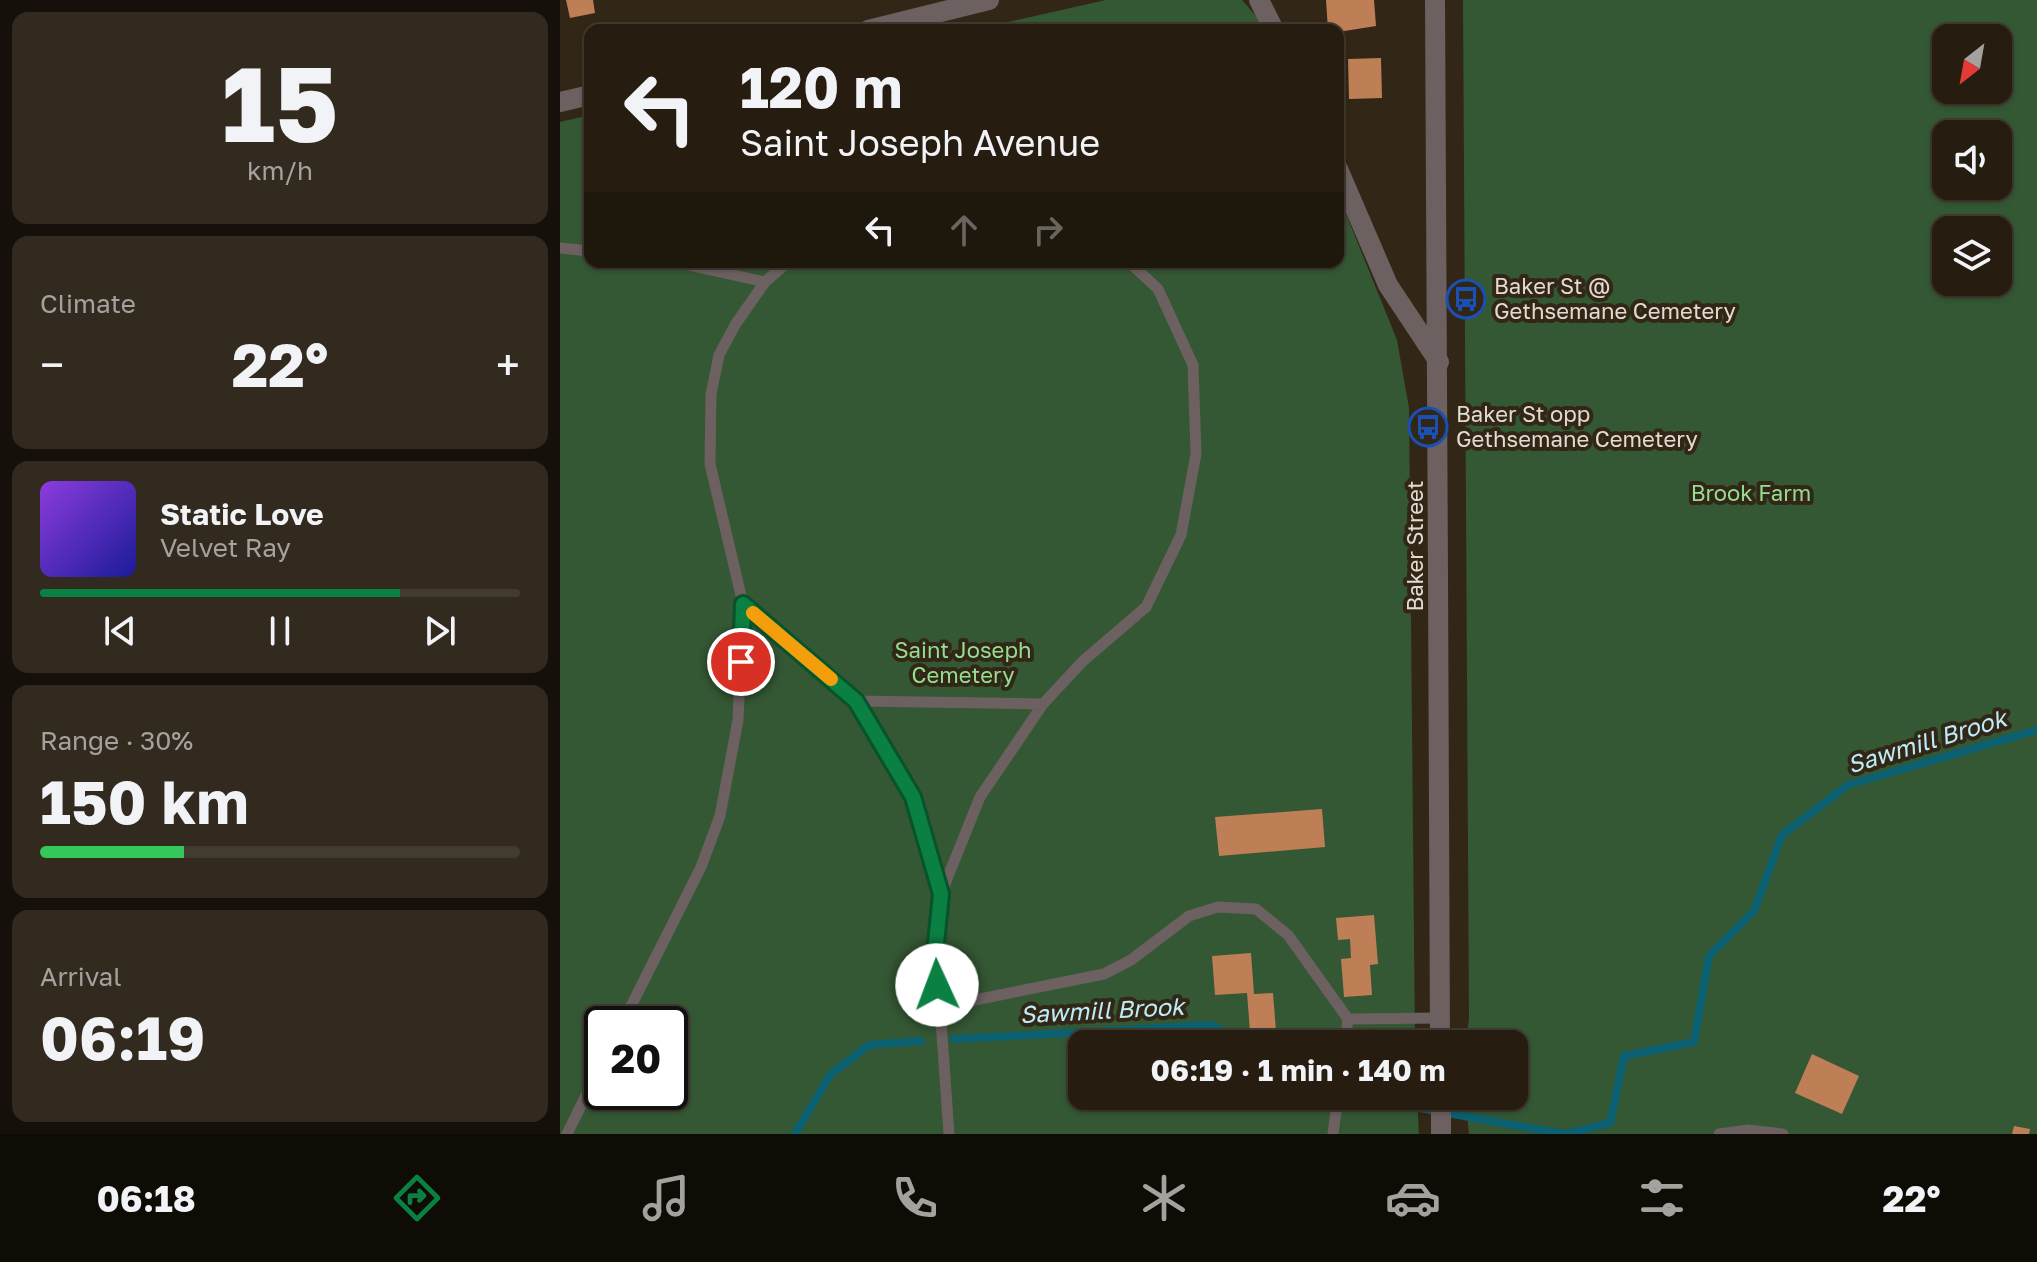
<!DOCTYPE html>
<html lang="en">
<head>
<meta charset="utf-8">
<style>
  :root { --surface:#261d10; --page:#322a1e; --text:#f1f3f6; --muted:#a4a29f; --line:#423b30; --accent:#0b8043 }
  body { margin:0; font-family:"Golos Text",sans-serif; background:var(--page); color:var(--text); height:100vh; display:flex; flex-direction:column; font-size:30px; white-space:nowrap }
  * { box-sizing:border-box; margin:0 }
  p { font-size:26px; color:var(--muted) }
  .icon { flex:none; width:44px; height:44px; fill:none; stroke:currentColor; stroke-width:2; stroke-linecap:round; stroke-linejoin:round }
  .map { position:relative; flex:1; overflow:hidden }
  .panel { display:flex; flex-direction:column; gap:12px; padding:12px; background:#151009; width:560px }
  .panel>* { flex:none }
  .guide { position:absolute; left:24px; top:24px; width:760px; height:244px; border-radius:16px; box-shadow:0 2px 6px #0004,0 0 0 2px var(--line); background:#261d10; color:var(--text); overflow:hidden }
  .needle { width:52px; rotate:211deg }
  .buttons { position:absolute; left:1372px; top:24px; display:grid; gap:16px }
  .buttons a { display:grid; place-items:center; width:80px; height:80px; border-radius:16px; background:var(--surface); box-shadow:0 2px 6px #0004,0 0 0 2px var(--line); font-size:40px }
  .speed { position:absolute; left:24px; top:1006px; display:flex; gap:16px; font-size:40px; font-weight:700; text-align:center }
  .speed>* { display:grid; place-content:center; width:104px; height:104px; border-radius:50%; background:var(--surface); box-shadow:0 2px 6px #0004,0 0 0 2px var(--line); line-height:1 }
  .speed .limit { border:4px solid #111; border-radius:12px; background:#fff; color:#111 }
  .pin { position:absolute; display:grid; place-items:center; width:68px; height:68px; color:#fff; margin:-34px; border:4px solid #fff; border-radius:50%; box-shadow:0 2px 8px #0007 }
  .me { position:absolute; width:88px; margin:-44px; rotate:358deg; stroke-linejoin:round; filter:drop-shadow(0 0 6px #0008) }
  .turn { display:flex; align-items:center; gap:28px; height:168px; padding:0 24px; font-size:36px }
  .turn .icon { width:104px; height:104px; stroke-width:2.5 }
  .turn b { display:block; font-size:56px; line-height:68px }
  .lanes { display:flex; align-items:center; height:76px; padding:0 24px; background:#0003; justify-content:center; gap:40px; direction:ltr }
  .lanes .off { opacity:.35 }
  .big { font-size:60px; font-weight:700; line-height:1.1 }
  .panel .tile { flex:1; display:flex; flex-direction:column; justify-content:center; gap:12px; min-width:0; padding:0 28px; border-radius:16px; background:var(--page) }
  .panel .dial { align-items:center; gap:0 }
  .dial b { font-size:104px; line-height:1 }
  .song { display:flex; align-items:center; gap:24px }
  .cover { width:96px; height:96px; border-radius:12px; background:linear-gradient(135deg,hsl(270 70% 55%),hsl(240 70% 35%)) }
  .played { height:8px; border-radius:4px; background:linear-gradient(90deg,var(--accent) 75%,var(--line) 75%) }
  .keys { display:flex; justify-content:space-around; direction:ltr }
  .heat { display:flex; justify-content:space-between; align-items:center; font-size:44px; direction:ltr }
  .charge { height:12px; border-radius:6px; background:linear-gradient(90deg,#34c759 30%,var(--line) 0) }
  .trip { position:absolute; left:508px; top:1030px; width:460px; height:80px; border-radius:16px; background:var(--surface); box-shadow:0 2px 6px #0004,0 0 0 2px var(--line); font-weight:700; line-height:80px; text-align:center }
  .menu { display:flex; height:128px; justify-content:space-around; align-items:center; background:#0f0c06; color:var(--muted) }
  .menu .icon { width:56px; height:56px }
  .menu .on { color:var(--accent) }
  .menu b { font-size:36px; color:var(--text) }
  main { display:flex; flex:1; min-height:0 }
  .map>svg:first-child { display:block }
</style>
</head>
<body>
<main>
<section class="panel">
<div class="tile dial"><b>15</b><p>km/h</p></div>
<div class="tile"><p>Climate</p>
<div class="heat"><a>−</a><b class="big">22°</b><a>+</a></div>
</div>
<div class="tile">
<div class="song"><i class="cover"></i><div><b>Static Love</b><p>Velvet Ray</p></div></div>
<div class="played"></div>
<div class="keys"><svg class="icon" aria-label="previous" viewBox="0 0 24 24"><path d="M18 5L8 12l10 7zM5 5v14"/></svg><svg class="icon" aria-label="pause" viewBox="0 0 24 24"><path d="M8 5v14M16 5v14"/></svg><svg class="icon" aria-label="next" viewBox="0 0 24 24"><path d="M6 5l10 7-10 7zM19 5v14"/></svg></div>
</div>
<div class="tile"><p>Range · 30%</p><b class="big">150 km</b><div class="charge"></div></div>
<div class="tile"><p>Arrival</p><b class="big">06:19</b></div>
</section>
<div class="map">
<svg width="1477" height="1134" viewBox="0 0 1477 1134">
  <rect width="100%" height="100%" fill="#322716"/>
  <path fill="#345734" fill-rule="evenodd" d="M546,0H682L697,17L704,30H412Z
    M903,0H1477V1134H909L905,1096H954V1044H905L909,1019ZM1386,38H1438V90H1386ZM1386,134H1438V186H1386ZM1386,230H1438V282H1386Z
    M30,115V262H778V194L837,340L849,408L855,1044H522V1096H857L859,1134H0V122ZM42,1024H110V1092H42Z"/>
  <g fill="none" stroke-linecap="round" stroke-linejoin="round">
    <path stroke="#0b6071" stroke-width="8" d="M394,1039L652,1025L686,1044
      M810,1096L854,1107L1003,1134
      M235,1134L270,1075L309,1045L361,1041
      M1006,1134L1050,1123L1064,1056L1134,1042L1149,956L1194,911L1222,835L1288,785L1477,730"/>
  </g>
  <path fill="#be7f56" d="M6,0H33L35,13L10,18Z
    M766,0H814L816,26L778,32V30H768Z
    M30,33V61H28L24,34Z
    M821,58L822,98L789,99L788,59Z
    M762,809L765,847L659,856L655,817Z
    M814,915L818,964L810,965L812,995L784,997L781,959L791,958L790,939L778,940L776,918Z
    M691,953L694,994L713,993L717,1044H691L687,993L655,995L652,956Z
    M1252,1054L1299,1076L1282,1114L1235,1093Z
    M1454,1126L1470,1129L1469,1134H1452Z"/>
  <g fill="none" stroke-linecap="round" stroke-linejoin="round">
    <path stroke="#6c6061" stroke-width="11" d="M0,248L30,251
      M115,262L205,282
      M183,604L296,701L483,704
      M296,701L353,797L381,894
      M380,1007L544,974L571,960L629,916L658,907L696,909L728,935L788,1019L785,1044
      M788,1019L880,1018
      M62,1024L141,867L160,816L178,720L183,604L150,464L151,394L159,355L175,325L205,282L228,262
      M7,1134L42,1063
      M389,1134L380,1007L374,963L381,894L420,797L483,704L523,661L586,607L621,535L636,454L633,365L598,289L569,262
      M773,1134L778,1096
      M1159,1134L1188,1130L1223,1134"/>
    <path stroke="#6c6061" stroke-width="20" d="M699,0L714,30
      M308,30L429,0
      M0,102L30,95
      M778,169L828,285L879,362"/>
    <path stroke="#6c6061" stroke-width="20" d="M875,0C879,348 877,696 880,1044
      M881,1096V1134"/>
  </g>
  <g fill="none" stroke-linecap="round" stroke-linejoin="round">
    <g stroke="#07532c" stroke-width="20">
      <path id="route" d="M181,662L183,604L296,701L353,797L381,894L374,963L377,985"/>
    </g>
    <use href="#route" stroke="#0b8043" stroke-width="14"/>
    <path stroke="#f59e0b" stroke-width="14" d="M193,613L271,679"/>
  </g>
  <defs>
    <g id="bus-ring" transform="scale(2)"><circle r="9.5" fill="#322716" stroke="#1a4fb4" stroke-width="1.5"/><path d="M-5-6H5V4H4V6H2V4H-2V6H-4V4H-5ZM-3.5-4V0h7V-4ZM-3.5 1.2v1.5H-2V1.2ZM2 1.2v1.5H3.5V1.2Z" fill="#1a4fb4"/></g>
  </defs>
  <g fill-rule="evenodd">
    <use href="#bus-ring" x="906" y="299"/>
    <use href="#bus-ring" x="868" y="427"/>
  </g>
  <g text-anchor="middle" stroke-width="8" stroke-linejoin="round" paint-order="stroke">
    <g font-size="22" fill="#e3dbd1" stroke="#322716" text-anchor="start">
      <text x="934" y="294">Baker St @<tspan x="934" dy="25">Gethsemane Cemetery</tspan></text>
      <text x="896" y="422">Baker St opp<tspan x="896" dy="25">Gethsemane Cemetery</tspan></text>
    </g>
    <g font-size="22" fill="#94de92" stroke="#322716">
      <text x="1191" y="501">Brook Farm</text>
      <text x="403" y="658">Saint Joseph<tspan x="403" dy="25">Cemetery</tspan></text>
    </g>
    <g font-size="22" fill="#e3dbd1" stroke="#322716">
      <text transform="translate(855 546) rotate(-90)" y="8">Baker Street</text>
    </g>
    <g font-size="24" font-style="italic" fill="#bdebf8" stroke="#322716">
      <text transform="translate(1367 742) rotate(-17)" y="8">Sawmill Brook</text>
      <text transform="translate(542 1011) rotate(-3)" y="8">Sawmill Brook</text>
    </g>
  </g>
</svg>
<div class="buttons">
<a><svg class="needle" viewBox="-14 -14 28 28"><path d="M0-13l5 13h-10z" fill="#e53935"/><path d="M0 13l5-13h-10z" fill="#a4a29f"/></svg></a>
<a><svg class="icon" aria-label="sound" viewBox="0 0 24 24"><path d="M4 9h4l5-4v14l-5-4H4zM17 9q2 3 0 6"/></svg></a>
<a><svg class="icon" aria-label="layers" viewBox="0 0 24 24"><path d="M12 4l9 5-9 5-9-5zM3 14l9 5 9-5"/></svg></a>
</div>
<div class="speed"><div class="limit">20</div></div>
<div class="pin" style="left:181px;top:662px;background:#d93025"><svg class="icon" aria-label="arrive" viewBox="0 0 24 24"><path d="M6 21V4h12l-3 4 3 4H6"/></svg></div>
<svg class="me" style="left:377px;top:985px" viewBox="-20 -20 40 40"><circle r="19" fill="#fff"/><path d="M0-13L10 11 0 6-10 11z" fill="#0b8043"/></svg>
<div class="trip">06:19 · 1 min · 140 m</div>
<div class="guide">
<div class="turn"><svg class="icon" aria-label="left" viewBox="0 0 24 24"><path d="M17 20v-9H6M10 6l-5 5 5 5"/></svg><div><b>120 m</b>Saint Joseph Avenue</div></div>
<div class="lanes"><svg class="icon" aria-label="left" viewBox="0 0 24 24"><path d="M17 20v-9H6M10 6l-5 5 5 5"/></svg><svg class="icon off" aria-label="ahead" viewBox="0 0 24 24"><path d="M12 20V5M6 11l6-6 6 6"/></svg><svg class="icon off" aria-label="right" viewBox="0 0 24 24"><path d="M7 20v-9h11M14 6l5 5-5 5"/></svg></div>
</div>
</div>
</main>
<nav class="menu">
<b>06:18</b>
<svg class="icon on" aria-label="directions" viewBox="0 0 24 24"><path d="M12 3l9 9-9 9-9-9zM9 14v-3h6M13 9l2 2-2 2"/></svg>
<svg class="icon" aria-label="music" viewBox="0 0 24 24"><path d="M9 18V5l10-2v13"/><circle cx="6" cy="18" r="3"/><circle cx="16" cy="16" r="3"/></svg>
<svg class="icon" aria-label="phone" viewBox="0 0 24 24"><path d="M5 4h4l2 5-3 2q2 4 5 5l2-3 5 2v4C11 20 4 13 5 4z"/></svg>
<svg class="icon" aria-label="climate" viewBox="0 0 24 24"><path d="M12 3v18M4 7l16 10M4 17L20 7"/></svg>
<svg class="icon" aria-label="car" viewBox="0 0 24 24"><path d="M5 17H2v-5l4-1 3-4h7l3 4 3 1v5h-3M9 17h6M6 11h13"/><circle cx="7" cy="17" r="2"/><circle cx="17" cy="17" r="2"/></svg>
<svg class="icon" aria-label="filters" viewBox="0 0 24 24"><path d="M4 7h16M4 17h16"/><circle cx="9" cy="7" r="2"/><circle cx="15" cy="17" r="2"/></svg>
<b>22°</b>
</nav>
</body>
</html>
